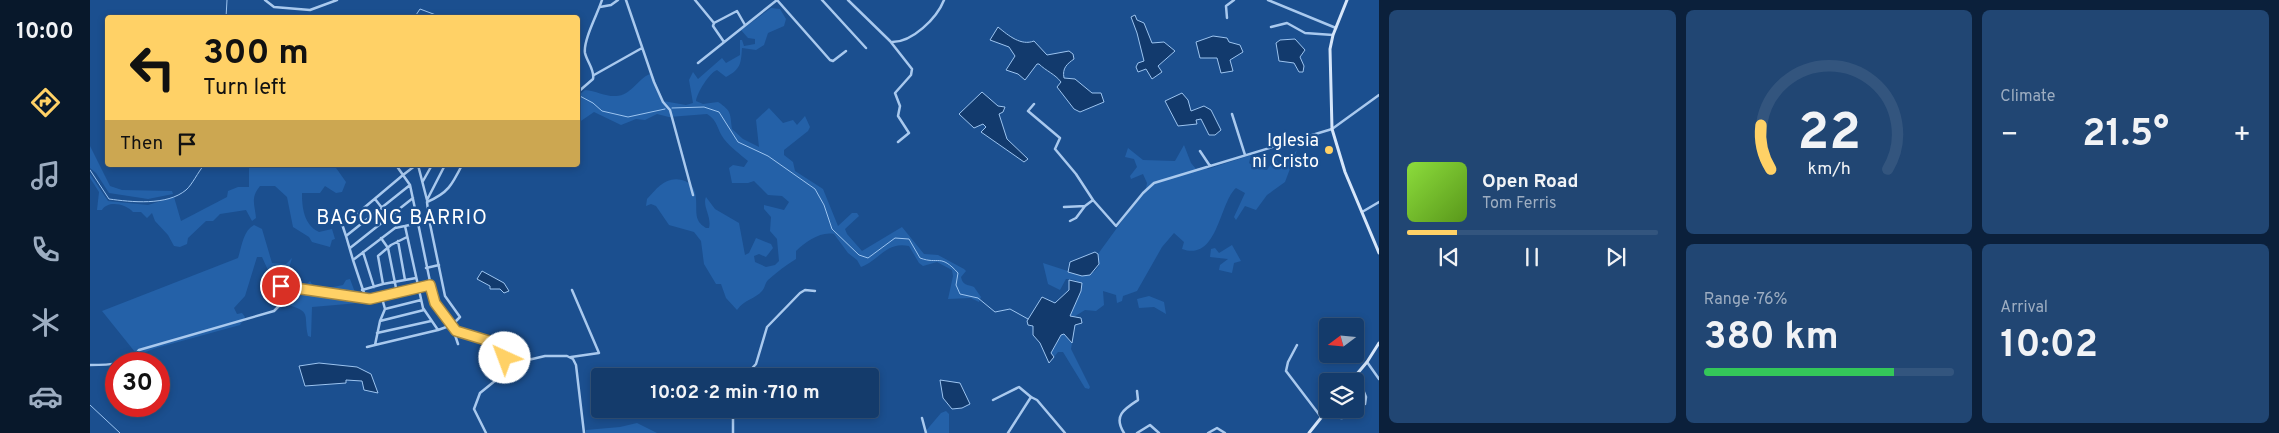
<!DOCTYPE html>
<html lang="en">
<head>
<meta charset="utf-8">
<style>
  :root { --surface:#143b6b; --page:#214673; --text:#f1f3f6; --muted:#9dadc1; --line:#33557e; --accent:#ffd166 }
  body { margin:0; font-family:Overpass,sans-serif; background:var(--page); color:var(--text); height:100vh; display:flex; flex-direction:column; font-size:19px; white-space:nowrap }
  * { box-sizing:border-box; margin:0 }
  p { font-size:16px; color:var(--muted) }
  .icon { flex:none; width:28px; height:28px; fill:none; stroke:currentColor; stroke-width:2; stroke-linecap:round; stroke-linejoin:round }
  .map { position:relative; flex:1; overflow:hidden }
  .drawer { display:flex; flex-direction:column; gap:10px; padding:10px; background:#0b203b; width:900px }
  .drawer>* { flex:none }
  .hud { position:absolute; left:15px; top:15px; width:475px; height:152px; border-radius:5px; box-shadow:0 2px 8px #0003,0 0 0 1px var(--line); background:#ffd166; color:#111; overflow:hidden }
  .needle { width:32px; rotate:254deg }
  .fabs { position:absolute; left:1229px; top:318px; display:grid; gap:10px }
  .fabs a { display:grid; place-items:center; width:45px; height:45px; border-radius:5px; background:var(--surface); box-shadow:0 2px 8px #0003,0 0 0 1px var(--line); font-size:25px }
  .speed { position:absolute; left:15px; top:352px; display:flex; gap:10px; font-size:25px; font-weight:700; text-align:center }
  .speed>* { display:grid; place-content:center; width:65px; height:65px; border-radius:50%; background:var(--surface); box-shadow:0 2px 8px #0003,0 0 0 1px var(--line); line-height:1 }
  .speed .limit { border:8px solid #d22; background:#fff; color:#111 }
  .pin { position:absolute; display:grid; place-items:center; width:42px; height:42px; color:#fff; margin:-21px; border:2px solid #fff; border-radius:50%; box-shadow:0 1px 5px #0007 }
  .me { position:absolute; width:55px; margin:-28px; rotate:317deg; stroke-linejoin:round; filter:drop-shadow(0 0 4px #0008) }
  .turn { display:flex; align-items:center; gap:18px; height:105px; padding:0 15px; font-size:22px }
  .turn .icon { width:65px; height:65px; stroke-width:2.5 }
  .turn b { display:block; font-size:35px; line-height:42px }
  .then { display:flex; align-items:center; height:48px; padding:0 15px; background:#0003; gap:10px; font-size:19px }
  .big { font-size:38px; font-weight:700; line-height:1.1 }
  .drawer .widget { flex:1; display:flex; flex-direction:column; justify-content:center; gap:8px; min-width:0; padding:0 18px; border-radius:8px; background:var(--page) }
  .drawer .dial { align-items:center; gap:0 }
  .dial svg { height:130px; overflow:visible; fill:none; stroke:var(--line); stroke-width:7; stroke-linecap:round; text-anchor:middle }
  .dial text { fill:var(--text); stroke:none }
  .song { display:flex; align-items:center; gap:15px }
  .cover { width:60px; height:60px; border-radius:8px; background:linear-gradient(135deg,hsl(90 70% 55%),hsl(90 70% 35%)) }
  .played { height:5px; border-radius:2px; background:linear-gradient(90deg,var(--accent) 20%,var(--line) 20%) }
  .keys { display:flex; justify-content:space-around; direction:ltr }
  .heat { display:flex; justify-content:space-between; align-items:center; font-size:28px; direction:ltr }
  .charge { height:8px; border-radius:4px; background:linear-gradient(90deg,#34c759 76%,var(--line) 0) }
  .drawer .tiles { flex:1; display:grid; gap:10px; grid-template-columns:repeat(3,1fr) }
  .widget:first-child { grid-row:span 2 }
  .trip { position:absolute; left:501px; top:368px; width:288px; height:50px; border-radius:5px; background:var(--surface); box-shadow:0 2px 8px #0003,0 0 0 1px var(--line); font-weight:700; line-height:50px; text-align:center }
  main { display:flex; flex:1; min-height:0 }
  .tabs { display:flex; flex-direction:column; width:90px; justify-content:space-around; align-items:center; background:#08182b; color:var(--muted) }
  .tabs .icon { width:35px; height:35px }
  .tabs .on { color:var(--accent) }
  .tabs b { font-size:22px; color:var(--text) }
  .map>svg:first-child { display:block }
</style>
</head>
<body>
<main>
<nav class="tabs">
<b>10:00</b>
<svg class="icon on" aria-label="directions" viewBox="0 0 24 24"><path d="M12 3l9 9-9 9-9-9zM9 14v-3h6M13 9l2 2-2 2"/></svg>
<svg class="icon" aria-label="music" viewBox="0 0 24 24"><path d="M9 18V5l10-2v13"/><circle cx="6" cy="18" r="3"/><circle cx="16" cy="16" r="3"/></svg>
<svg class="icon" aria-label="phone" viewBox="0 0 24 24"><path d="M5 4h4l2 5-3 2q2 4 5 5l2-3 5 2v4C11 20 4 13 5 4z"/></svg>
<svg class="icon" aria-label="climate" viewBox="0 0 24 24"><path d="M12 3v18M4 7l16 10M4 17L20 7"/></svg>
<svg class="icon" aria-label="car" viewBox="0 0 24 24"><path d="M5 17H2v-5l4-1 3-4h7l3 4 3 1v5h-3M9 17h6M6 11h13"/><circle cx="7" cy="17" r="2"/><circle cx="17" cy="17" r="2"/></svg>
</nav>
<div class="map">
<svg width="1289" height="433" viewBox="0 0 1289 433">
  <rect width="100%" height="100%" fill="#1b4f8f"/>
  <path fill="#2461a8" d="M681,8L690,9L696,19L694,26L678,33L674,45L666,50L652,48C651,63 651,69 636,77L627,70C619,73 607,93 606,101L613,104L628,102C642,111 640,114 642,129L653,139L669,147L666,120L679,108L693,123L703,120L707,125L715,116L720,127L718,131L694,150V155L703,162L705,171L733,189L748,226L762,213H767L769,216L755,229L757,234L772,251L812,227L834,254L848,255L874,269L876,271L871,277C873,286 877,284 884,287L891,297L889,302L881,298L858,299L863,276L862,270L847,262L833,266L829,263L819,246C796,241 790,260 771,267L767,260L758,253L744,234C731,231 715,242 706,251V259C696,265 687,272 678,280C675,283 675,288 672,291C665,299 655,299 647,310L636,298L631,284H626L614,264L611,241L604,232L579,225L566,206L561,204L556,206L557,199C567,188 576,176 592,180C613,186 603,209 608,220C609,223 613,226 616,228H619C622,217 612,206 616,197L625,209L649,223L655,255L659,253L666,238L681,244L683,248L676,257L669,254L664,256L665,262L676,267L685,265L689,261L687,239L680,231L681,217L674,209V205L694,210L699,202L692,196L678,195L664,181L658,183H642L639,168L643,165L654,167L658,161C650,154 641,148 634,139C627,130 628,120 617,114L579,117L567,114L555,120L546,119L531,125L504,112L488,123V96L495,90C506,91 517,97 526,96C541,96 549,77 562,73L573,101L596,105L603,103L599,80L603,72L608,79L632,58L636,63L650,55V40H652L654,46L665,44V39L658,38L651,30Z
    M1094,145L1101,163L1106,169L1116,166L1118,169L1161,155L1159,163L1166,168L1177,170L1185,158L1189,164L1198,160L1207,150L1195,182L1177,195L1166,210L1155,206L1146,220L1144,217L1155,193L1146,188C1129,203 1128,262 1092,249L1094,242L1084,233L1072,247L1047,291L1033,296L1032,301L1027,303L1026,295L1013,291L1014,305L1006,311L995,310L982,318L979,316L991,291L986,280L976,279L970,290L958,284L953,263L984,273L1004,272L1009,266L1008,254L1056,188L1057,183L1053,174L1041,179L1040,176L1047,167L1044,159L1035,157L1038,148L1053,160L1085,161Z
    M0,146L20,186L32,190L82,191L83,194L58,199L19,193L6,173L0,168Z
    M161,165H244L256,182L252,192L246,193L235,186L230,193H212C212,208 214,225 229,232L242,229L245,239L242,240L240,247L222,242L219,237L203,227L197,197L185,186H170C160,198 165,205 166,218L162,221L156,210L130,214L123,221H116L98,238L97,244L90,247L84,246L78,235L65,221L62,213L57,218L51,212H43C36,204 18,200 12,210H7L9,192L0,178V174L18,201L58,205L84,197L91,221L137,197L138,191L148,187H159V168Z
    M164,225L172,229L182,263L196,264L202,258L193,288L212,289L220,281C226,293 242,287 253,285L256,280L260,279L269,303L222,307L221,337L218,336C213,314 223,312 195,304L190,309L187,305L182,279L172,257H167L155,296L144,308L147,314L152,313L155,317L150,325L66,348L53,353L49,357L12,311L148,258C152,246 153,231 164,225Z
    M1142,245L1151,261L1144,263L1142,273L1129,270L1130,265L1138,259L1120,257L1121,249L1125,248L1129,253Z
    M1059,296L1074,302L1076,314L1064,307L1049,308L1047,299Z
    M974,334L982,343L981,349L1000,387L999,389L995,388L973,352H968L964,357L961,353L971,335Z
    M856,411L859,414V433H834L851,413Z
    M547,423L567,433H496V430L530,427Z"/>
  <path fill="#123a6d" stroke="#9cc4f0" d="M1045,15L1047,20L1054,23L1062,43L1074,42L1085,51L1068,66L1072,72L1062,79L1056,69L1048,72L1046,67L1048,63L1054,61L1047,33L1041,17Z
    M908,27C919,36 931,46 944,41L957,55L979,51L983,54L984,59C977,64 972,68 974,78L985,79L1002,93H1011L1014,102L990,112L984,109L967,87L971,82C965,74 956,71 949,64H947L935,80L928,74L916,70L925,56L919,47L900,40Z
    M1123,36L1137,38L1139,42L1150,45L1153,52L1140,60L1143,71L1131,73L1127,58H1110L1106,42Z
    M1205,39L1215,50L1210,57L1214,66L1213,72H1209L1204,63L1189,61L1186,43L1190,40Z
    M892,92L908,106L915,107L913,112L909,114L917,139L938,159L934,162L891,132L896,127L893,124L884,128L869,114Z
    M1092,93L1098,100L1101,111L1114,106L1121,110L1131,130L1125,135H1119L1111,119L1106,120L1107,124L1088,126L1075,101Z
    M1005,252L1008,254L1009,264L1000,275L992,276L978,272L980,262Z
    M392,271L414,283L419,291L414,293L410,289H400V286L387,279Z
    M979,280L992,283L991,291L980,316L991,318L992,323L985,325L982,343L974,334L971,335L961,353L964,357L959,363L950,343L943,335V326L938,325L937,321L952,297L965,303L979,290Z
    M229,363L267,367L281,374L288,393L274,390L272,381L256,380V383L215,386L209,366Z
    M850,380L870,383L880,404L872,408L862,409L853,398Z"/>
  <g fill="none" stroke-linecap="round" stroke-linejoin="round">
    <path stroke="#9cc4f0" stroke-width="1" d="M136,18L137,0
      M324,18L330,9L354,18
      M488,95L503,103L512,111L538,117L575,109
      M582,108L614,107L629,112L648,142L678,156L725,189L734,205L742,229L769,255L778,258L805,238L819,239L830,258C849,265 850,253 868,273L866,285L870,294L888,298L905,312L920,309L938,319
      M0,170L19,199C41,202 77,206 96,190C102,185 108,172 114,165
      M0,405L30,433"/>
    <path stroke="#a9c9ee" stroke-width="2.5" d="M175,0L184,7L220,10L247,0
      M536,0L564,82L573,102L580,110L603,195
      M605,0L624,23L647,11L655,25
      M687,0L740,60L743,61L756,51
      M732,0L776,48
      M758,0L800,41L822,69L821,75L805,93L810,106L808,116L819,133L808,142
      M1178,0L1246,28
      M510,7L521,5L528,0
      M1137,18L1136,6L1144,0
      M624,23L623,26L634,42
      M1181,27L1197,23L1215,33L1243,35
      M801,42C822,43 847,18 854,0
      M608,63L687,0
      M504,75L552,48
      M944,104L938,111L970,138L965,149L986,174L1003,200L1026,226L1053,193L1064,183L1242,129L1289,95
      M1142,114L1155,155
      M1110,151L1120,166
      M326,165L313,175L320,185L328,223L315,226L333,308L348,330L362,325L370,317L355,296L339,219
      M328,165L337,200
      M333,181L342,165
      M285,199L307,227
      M337,200L355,165
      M974,207L995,206L1003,200
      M1272,212L1289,202
      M980,221L986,218L995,206
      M275,222L268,213L269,212L313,175L306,165
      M252,224L256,236
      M315,226L305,228L263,260L276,299L290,298L340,285
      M317,237L301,245L288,256L293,284L326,278
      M291,238L298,248L307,293
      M308,241L315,280
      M260,248L323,198
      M273,252L284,287
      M263,260L256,236L320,185
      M336,268L349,265
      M272,290L293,284
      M292,298L295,309
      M331,300L295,309L290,321L334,310
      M290,321L285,345L348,330
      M367,331L365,335L368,344
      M287,333L341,321
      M1207,345L1198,362L1196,371L1231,417
      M277,347L285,345
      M481,357L509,353L482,290
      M1277,362L1289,379
      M0,365C17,365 40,365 49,350L184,311L191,304L187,290L190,286L276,299
      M655,376L666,364L677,327L710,293L715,290L725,291
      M903,400L929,387L941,397
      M643,409V433
      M1232,416L1252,418L1275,404L1276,397L1267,375
      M832,418L836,433
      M396,433L384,409L390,393L411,376L410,367L414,361V354
      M1034,433C1023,416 1034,409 1048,400L1047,391"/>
    <path stroke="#a9c9ee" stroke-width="2.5" d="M488,92L503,79C505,70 497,62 495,53C493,40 508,13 512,0
      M372,165C362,185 358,193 337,202L339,219L328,223L344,301L366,331L399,341L417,355L438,360L455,356H477L483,359L486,365L494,433
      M918,433L941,397L947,400L975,433
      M1047,433L1060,425L1069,433
      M1118,433L1127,428L1135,433"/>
    <path stroke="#d6e6fa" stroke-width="3" d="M1257,0L1243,35L1240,49L1242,129L1255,172L1289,253
      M1261,381L1277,362L1289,343
      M1219,433L1238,409"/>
  </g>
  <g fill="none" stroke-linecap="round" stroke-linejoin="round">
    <g stroke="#a68842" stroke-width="12">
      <path id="route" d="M191,286L280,299L340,285L345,303L366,331L399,341L414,354L415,358"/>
    </g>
    <use href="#route" stroke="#ffd166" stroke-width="9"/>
  </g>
  <circle fill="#ffd166" stroke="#1b4f8f" stroke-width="2" cx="1239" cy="150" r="5"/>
  <g text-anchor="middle" stroke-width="5" stroke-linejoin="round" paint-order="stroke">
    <g font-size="18" fill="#fff" stroke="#1b4f8f" text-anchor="end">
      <text x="1229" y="146">Iglesia<tspan x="1229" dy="21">ni Cristo</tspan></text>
    </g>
    <g font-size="20" letter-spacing="1" fill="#fff" stroke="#1b4f8f">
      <text x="312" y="224">BAGONG BARRIO</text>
    </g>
  </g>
</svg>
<div class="fabs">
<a><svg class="needle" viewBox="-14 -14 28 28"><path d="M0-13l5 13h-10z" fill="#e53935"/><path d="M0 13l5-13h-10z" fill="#9dadc1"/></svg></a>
<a><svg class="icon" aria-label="layers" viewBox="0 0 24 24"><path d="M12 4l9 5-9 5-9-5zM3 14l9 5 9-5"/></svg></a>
</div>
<div class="speed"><div class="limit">30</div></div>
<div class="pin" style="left:191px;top:286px;background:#d93025"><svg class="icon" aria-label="arrive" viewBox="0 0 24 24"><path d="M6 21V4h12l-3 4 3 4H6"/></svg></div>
<svg class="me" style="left:415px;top:358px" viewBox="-20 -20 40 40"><circle r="19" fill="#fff"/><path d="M0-13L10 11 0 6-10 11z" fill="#ffd166"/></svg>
<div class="trip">10:02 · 2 min · 710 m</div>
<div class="hud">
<div class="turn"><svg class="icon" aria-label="left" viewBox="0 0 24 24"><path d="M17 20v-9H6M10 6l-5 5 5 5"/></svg><div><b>300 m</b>Turn left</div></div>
<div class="then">Then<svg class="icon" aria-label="arrive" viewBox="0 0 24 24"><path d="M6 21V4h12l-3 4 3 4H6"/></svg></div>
</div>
</div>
<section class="drawer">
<div class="tiles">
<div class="widget">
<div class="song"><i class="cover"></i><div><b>Open Road</b><p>Tom Ferris</p></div></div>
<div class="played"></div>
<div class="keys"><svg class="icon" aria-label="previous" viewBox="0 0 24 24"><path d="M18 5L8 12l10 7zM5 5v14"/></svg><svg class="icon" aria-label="pause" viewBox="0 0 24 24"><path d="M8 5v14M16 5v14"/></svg><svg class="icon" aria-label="next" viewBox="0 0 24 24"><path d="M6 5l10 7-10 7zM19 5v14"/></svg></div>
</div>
<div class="widget dial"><svg viewBox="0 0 100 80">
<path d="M14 69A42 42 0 1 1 86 69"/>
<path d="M14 69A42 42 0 0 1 8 42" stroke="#ffd166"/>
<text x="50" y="56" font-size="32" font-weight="700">22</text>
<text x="50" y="72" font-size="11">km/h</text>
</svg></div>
<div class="widget"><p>Climate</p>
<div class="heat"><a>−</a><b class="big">21.5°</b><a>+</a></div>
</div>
<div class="widget"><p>Range · 76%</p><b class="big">380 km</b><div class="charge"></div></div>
<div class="widget"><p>Arrival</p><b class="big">10:02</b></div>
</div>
</section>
</main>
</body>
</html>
